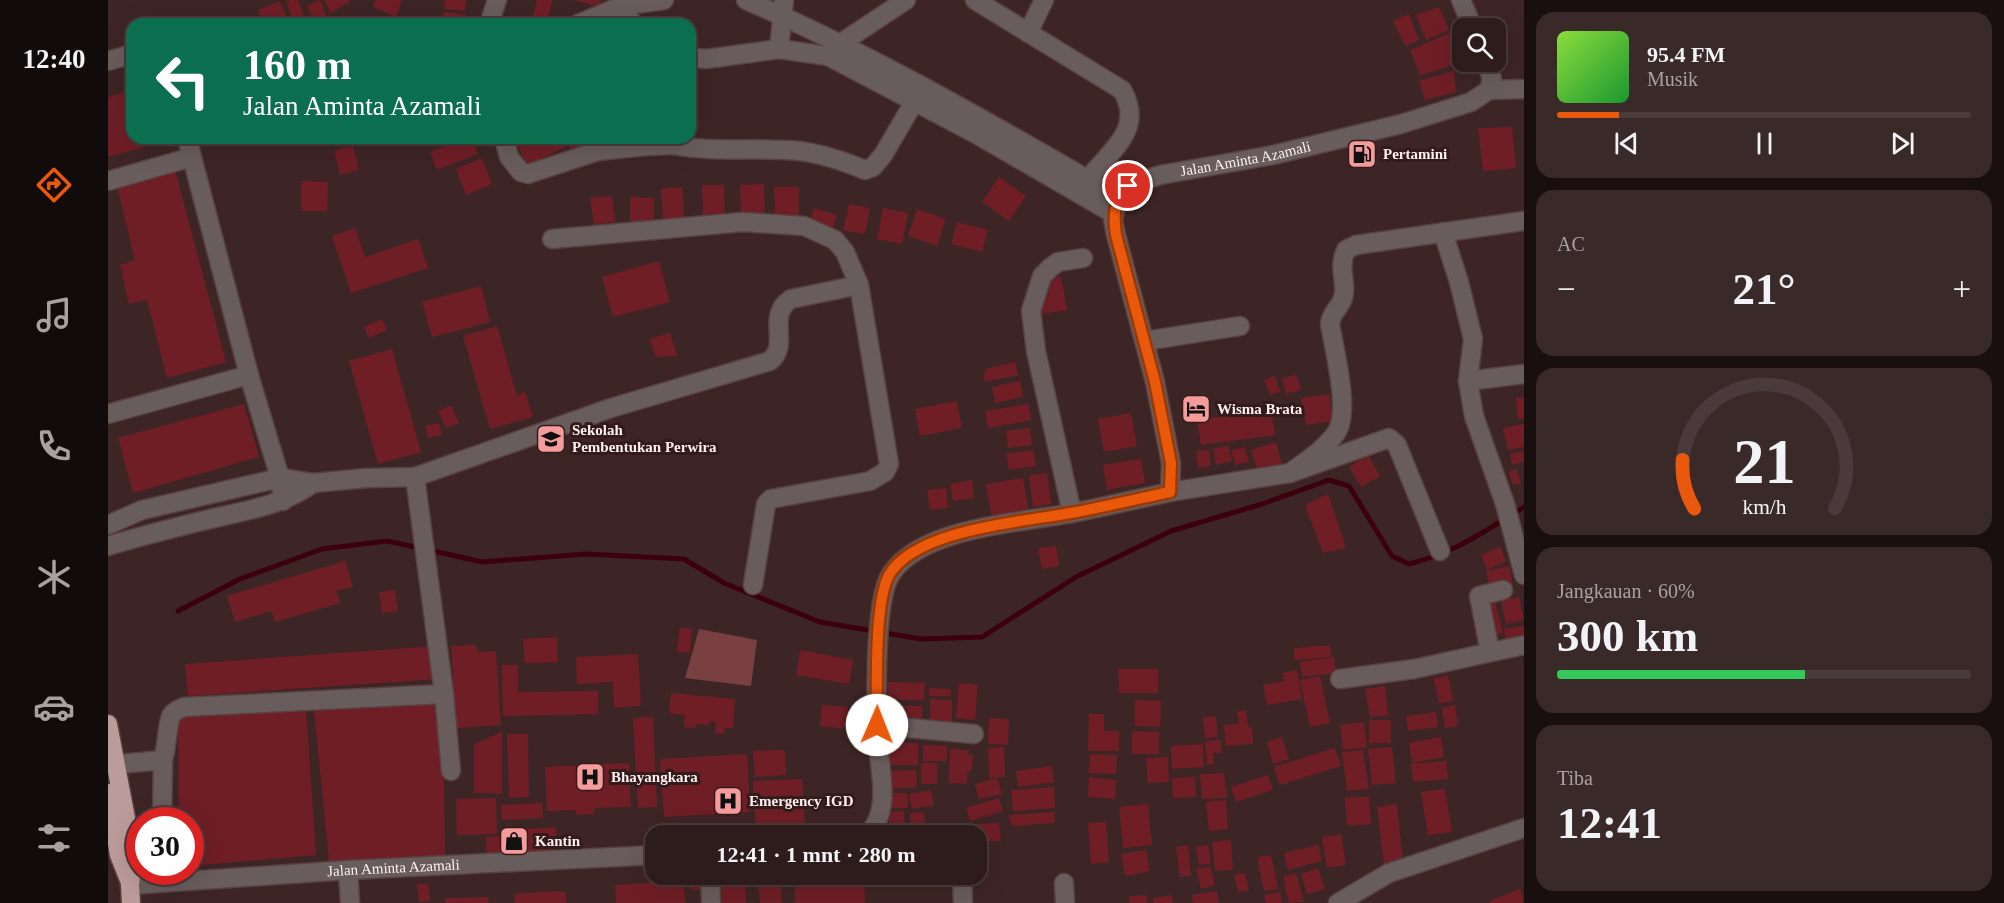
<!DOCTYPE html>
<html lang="id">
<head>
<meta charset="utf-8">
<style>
  :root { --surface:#2e1c1c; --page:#3a2929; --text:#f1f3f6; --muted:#a7a1a3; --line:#493a3b; --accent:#ea580c }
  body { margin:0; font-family:Georgia,serif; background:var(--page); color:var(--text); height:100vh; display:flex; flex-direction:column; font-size:22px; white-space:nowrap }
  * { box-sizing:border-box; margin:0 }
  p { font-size:20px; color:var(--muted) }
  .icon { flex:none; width:33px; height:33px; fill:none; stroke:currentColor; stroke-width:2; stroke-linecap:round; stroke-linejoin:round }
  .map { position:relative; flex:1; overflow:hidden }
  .side { display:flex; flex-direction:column; gap:12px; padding:12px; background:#190f0f; width:480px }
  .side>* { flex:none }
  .top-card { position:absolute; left:18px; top:18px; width:570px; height:126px; border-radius:18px; box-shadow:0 6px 24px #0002,0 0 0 2px var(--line); background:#0b6e4f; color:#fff; overflow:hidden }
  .buttons { position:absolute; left:1344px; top:18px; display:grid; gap:12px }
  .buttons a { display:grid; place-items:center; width:54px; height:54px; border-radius:12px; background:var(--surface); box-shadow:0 6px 24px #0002,0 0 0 2px var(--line); font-size:30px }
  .speed { position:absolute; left:18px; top:807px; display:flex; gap:12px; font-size:30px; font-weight:700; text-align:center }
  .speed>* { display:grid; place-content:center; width:78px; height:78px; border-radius:50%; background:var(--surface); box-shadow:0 6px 24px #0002,0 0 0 2px var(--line); line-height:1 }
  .speed .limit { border:9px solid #d22; background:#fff; color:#111 }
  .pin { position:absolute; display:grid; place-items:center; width:51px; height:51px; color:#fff; margin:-26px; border:3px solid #fff; border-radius:50%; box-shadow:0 2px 6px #0007 }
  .me { position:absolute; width:66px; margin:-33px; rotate:1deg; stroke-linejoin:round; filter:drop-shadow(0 0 4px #0008) }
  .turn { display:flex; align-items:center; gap:21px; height:126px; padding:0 18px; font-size:27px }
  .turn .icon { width:78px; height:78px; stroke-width:2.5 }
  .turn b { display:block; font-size:42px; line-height:51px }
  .big { font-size:45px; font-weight:700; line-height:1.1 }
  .side .widget { flex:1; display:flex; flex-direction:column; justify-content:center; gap:9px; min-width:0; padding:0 21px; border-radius:18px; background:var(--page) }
  .side .dial { align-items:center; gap:0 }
  .dial svg { height:156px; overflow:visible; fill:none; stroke:var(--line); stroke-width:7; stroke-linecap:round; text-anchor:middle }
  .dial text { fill:var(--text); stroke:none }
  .song { display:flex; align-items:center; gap:18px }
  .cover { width:72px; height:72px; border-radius:9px; background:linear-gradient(135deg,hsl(90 70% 55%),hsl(130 70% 35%)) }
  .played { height:6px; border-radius:3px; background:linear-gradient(90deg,var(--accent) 15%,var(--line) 15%) }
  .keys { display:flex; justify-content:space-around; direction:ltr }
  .heat { display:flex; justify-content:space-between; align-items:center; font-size:33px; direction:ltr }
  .charge { height:9px; border-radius:4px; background:linear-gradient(90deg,#34c759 60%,var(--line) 0) }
  .trip { position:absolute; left:537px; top:825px; width:342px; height:60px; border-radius:18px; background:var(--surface); box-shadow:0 6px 24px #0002,0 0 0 2px var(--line); font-weight:700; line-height:60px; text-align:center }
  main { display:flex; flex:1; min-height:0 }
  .tab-bar { display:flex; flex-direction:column; width:108px; justify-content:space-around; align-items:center; background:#120b0b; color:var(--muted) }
  .tab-bar .icon { width:42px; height:42px }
  .tab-bar .on { color:var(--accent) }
  .tab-bar b { font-size:27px; color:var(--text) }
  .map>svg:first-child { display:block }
</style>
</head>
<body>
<main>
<nav class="tab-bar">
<b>12:40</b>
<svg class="icon on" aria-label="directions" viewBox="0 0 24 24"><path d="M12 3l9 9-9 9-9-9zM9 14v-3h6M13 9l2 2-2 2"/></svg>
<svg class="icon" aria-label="music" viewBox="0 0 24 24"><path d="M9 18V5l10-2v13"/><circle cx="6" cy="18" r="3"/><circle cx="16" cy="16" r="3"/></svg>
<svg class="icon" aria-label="phone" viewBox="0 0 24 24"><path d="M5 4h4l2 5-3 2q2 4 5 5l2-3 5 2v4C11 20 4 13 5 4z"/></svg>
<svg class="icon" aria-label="climate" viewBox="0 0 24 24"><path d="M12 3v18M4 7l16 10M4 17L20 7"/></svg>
<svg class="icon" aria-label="car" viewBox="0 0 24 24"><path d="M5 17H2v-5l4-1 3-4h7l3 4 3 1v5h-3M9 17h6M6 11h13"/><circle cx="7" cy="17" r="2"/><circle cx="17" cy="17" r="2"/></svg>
<svg class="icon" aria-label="filters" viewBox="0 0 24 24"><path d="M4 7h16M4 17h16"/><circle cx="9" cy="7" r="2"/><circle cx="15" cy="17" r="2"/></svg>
</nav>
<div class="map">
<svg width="1416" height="903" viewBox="0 0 1416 903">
  <rect width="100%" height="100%" fill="#3e2525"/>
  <path fill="#7a3f40" d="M591,629L649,640L643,686L577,678Z"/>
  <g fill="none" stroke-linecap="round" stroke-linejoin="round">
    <path stroke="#3b0009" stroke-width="5" d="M1405,514L1416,507
      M321,550L374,562L478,554L576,559L616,583L712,622L813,639L874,637L968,577L1063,531L1154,504L1221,480L1241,486L1284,556L1301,564C1340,554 1363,540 1397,519
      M70,611L132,579L214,549L279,541L312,548"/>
  </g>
  <path fill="#6f1e26" d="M183,0H190L199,24H186L178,2Z
    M212,0L220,19L207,24L199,6Z
    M216,0H241L242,2L223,13Z
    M267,0H292L294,1L288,17L265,7Z
    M337,0H358L357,11L336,9Z
    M429,0H444L439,24L424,22Z
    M466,0H493L491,7Z
    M172,1L181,24H155L150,10Z
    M1331,7L1341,30L1318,40L1308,15Z
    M336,12L358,14L354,24H343L333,20Z
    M1301,14L1311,40L1297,46L1285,21Z
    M1349,30L1354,46L1342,54L1349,64L1312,75L1302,50Z
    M1346,71L1348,92L1317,100L1311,81Z
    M24,90V138H57V141L0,157V97Z
    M1404,127L1408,168L1375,171L1370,128Z
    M356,138H364L370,154L329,170L322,152Z
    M406,138H454L458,147L419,165Z
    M460,138H471L475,146L463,151L458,139Z
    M245,146L251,170L232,175L226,151Z
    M374,158L384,184L358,195L348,169Z
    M66,166L118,362L59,378L39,300L21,304L12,265L27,260L9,186Z
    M891,177L918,196L901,221L874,202Z
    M193,181L220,182L219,211H193Z
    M656,184L657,217L633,218L632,185Z
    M594,185H616L617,217L595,218Z
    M574,187L576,219L555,220L553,189Z
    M666,187H691V216L667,217Z
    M504,196L507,222L486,224L482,198Z
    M522,197L546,198V225H522Z
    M741,204L762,208L757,234L735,230Z
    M706,208L729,215L724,231L701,224Z
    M775,208L800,213L794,244L769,239Z
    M809,209L838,219L829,246L800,236Z
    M849,222L880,230L874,252L843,244Z
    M247,228L257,257L310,239L320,268L243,293L224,236Z
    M551,261L562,302L505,317L494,277Z
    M953,277L959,310L932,314L930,296L941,295L939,279Z
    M373,286L382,322L324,337L314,302Z
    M274,319L279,330L261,338L256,327Z
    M389,326L409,396L417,391L425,417L382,429L355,336Z
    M562,333L569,356L548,357L542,339Z
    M284,349L313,452L270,464L241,361Z
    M907,362L910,375L876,382L877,369Z
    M1188,375L1193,390L1178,394L1174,379Z
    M1167,376L1172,392L1162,395L1156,380Z
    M912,381L915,397L887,403L884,387Z
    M1221,394L1225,421L1198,425L1193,398Z
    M1416,397V419H1410L1408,398Z
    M849,401L854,428L812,436L807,409Z
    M136,404L151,457L25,493L10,438Z
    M921,404L923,420L880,428L877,411Z
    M343,405L351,423L338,428L330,411Z
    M1163,409L1167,435L1093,445L1089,420Z
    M1023,413L1029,446L996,452L990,419Z
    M331,423L334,435L320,438L317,426Z
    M1416,424V447L1400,450L1395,428Z
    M922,428L924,445L900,448L898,431Z
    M1168,442L1174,465L1150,472L1143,450Z
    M1120,446L1124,461L1108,465L1105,449Z
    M1137,447L1141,462L1127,465L1123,450Z
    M925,450L928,466L901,470L898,454Z
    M1101,450L1103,466L1090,468L1088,451Z
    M1416,451V462L1404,465L1402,454Z
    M1260,455L1272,476L1253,487L1241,467Z
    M1033,459L1037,483L999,490L995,465Z
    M1408,469L1413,483L1405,485L1401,472Z
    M939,473L943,504L925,507L921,475Z
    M915,478L921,513L884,519L878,484Z
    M864,480L866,498L845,501L842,484Z
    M838,488L840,508L822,510L819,490Z
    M1220,494L1238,548L1215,553L1197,505Z
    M948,546L951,566L934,569L930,548Z
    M1392,547L1398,561L1379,570L1373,555Z
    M237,561L245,587L228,591L232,603L167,622L163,611L127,622L119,596Z
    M1401,566L1405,586L1382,590L1378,571Z
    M287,590L290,611L274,613L271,592Z
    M1411,597L1416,620L1398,624L1393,601Z
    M1387,602L1395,633L1384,636L1376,605Z
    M1416,626V642L1398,645L1396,629Z
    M572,627L584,629L582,653L569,652Z
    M449,637L450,662L417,663L415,639Z
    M368,645L369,652L388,651L393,725L348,728L343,646Z
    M1222,645L1223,657L1186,660V648Z
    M329,646L332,679L80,696L77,664Z
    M692,650L745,660L741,684L688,675Z
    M530,654L533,706L506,708L505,682L469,684L468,657Z
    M1226,657L1228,673L1194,677L1192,662Z
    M394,665H410V692L490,691V714L395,716Z
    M1010,669H1050V693H1011Z
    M1189,670L1194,699L1159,705L1155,685L1176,681L1174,673Z
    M1212,676L1222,723L1202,727L1192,680Z
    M1340,676L1345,701L1331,703L1326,678Z
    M780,682L817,683L816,700H780Z
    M851,683L870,685L867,720L848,718Z
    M1277,686L1280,715L1262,717L1257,689Z
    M821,688L843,689V696H821Z
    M563,693L627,699L625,728H617L616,734L607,733L608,722L602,721L601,725L588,724V728L576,727L577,715L561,713Z
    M822,699L844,700V726H822Z
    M1027,700L1053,701L1052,727L1027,726Z
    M335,703L337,859L221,861L206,711Z
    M714,705L740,707L738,729L712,726Z
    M1347,705L1350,726L1337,728L1334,708Z
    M784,706H814V722H784Z
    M198,709L208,855L82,866V820H71L70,714Z
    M1138,710L1140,727H1144L1145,744L1118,746L1116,725L1131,724L1129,711Z
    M1328,712L1330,727L1300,731L1298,716Z
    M981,714H996V731H1011V751H980Z
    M1108,716L1110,737L1097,738L1095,718Z
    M545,717L549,807L530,808L525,718Z
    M881,718L901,719L900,745L880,744Z
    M1261,720H1283V743H1261Z
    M1256,722L1259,747L1235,750L1232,725Z
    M1024,731L1051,732V754H1024Z
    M394,732V794L366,793V744Z
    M399,734H420L421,797L401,798Z
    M1174,737L1181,759L1165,764L1159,742Z
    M1333,737L1336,757L1304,763L1301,743Z
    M1113,740L1114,753H1105L1106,764L1099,765L1097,741Z
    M778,743H810V765H779Z
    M1095,744L1096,767L1064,769L1063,746Z
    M815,745L839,746V761H815Z
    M896,747L897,777L881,778L880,748Z
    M1284,747L1288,783L1264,785L1260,749Z
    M1227,748L1233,766L1172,785L1166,767Z
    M842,749L860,750V755H865L864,770L859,772V784L841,783Z
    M677,750L678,775L647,777L645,751Z
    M1255,750L1261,789L1239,791L1234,752Z
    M639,754L642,812L556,817L552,759Z
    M982,754L1009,755L1008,774L981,773Z
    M1060,757L1061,782L1040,783L1038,758Z
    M1338,761L1340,779L1305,782L1303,764Z
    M521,763L523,807L486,808V814L468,815V810L439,811L437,767Z
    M813,763H829V784H813Z
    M944,766L946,782L910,787L908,771Z
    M808,770L809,787L783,789L782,771Z
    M1116,773L1119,798L1094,799L1092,774Z
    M1160,775L1165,790L1128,802L1123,787Z
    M981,777L1008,780L1007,799L980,797Z
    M1087,777L1088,797L1065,798L1064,778Z
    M889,778L894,794L871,799L867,784Z
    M694,779L697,826L679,827V836H661L660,828H648L645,781Z
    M946,787L947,808L905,811L903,790Z
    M1337,789L1344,832L1320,835L1313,792Z
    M823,790L826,805L804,809L801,794Z
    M782,793H799L800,808H783Z
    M1261,796L1263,824L1239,826L1237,798Z
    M388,798L389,834L349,835L348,799Z
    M891,798L895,811L862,821L858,808Z
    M1118,800L1120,829L1101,831L1098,802Z
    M434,803L435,818L394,820L393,805Z
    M1040,804L1044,845L1015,848L1011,807Z
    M1289,804L1295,863L1276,865L1269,807Z
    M796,811L797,836H781V812Z
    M816,812L818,836H804L802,813Z
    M946,812L947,823L903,826L901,815Z
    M998,822L1001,862L983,864L980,823Z
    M891,823L893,841L868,842V836H853L852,825Z
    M448,827L449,854L379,857L378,837L394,836V830Z
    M1233,834L1238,865L1219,868L1214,837Z
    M1123,840L1125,870L1107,871L1104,842Z
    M1080,845L1083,876L1072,877L1068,847Z
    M1100,845L1103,863L1091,865L1088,847Z
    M1210,845L1214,861L1180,870L1176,853Z
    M1038,850L1042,871L1017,876L1013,854Z
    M1163,855L1170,889L1156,891L1149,857Z
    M1102,866L1107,885L1093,889L1088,869Z
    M1210,868L1217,889L1199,894L1193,874Z
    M1137,873L1141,890L1130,892L1126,875Z
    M1188,873L1196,902L1181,903L1175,877Z
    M582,874H593V890H582Z
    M613,874H637L638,903H614Z
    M756,880L757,903H687V881Z
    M576,881L577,903H508L507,885Z
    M672,881L674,903H652L650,883Z
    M309,884H320L322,901L311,902Z
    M1412,889L1416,903H1382L1381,901Z
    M448,891L458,893V903H407L406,894Z
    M1109,891L1111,903H1085L1084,895Z
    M1172,892L1174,903H1158L1156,895Z
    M1039,895V903H1021V896Z
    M1064,895L1065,903H1045V898Z
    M381,897L380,903H337V898Z"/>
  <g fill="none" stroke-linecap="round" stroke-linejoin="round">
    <g stroke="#594141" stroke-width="21">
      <g id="minor">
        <path d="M513,0V6L525,24"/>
        <path d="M638,0C767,56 889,127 1010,197"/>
        <path d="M867,0L1014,90C1037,129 1003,150 980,179"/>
        <path d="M1353,0L1365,28"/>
        <path d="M381,24L389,0"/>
        <path d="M470,24L513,6L556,0"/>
        <path d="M920,33L936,0"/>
        <path d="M671,49L676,0"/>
        <path d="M726,50L733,43L798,0"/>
        <path d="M582,57L598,59L671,49L720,56L868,134L1006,214"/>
        <path d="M0,61L24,54"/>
        <path d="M1381,90L1416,89"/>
        <path d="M79,138L141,375L172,478L175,501"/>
        <path d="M396,138L401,157L413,172L420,174L490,151L539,146L565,145L564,138"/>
        <path d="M565,145C602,152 638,148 676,150C703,150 733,160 757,170L765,167L775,155L812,92"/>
        <path d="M0,181L84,157"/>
        <path d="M1335,232L1351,282L1365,339L1360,381"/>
        <path d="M444,239L635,222L696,226L727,240L737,252L751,285L781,464L777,472L762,481L663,499L658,504L645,585"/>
        <path d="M1037,341L1132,326"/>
        <path d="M1416,374L1360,381L1366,416L1397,504L1416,575"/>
        <path d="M0,414L141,375"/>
        <path d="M1182,473C1198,461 1216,450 1228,433C1243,413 1226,349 1222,324C1223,312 1232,308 1235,298C1240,284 1229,269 1238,250L1248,245L1416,221"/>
        <path d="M307,477L336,694"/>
        <path d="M1062,492L1182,473L1281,438L1289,445L1332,551"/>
        <path d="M964,513L928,351L923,311L934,276L942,268L950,262L975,258"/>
        <path d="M0,525L34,510L172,478L205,483L259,478L307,477L503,408L662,361C683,344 657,316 683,299L751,285"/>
        <path d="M0,546C32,536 65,528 98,520C135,511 174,506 205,483"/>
        <path d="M1382,652L1371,596L1395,590"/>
        <path d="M1232,679L1306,669L1416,645"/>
        <path d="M769,725L866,734"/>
        <path d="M0,765L55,760C59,748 59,725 63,716C66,711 71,709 76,707L336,694L343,771"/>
        <path d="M54,820L55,760"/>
        <path id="s1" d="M759,836C781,813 774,782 771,754C768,719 765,600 783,574C814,527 912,523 964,513C996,507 1029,499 1062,492L1063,463L1047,382L1008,235L1005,220L1010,197L1020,186L1052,175L1165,155L1293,124L1363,102L1381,90L1384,79L1378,62"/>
        <path d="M240,870L242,903"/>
        <path d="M602,874L603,903"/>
        <path d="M854,874L855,903"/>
        <path d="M956,883L957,903"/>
        <path id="s2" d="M22,885L240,870L548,855"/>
        <path d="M1230,903L1281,873L1416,828"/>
      </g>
    </g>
    <g stroke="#594141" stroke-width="21">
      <path id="highway" d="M0,724L25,855L22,885L23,903
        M0,793L11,855L21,880"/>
    </g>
    <use href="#minor" stroke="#695c5c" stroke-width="18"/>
    <use href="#highway" stroke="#bc9c9b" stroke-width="18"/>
  </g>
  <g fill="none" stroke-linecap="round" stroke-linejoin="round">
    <g stroke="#983908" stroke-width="15">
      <path id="route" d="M769,725C769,690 766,603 781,575C808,529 914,522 963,513C996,507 1029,499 1062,492L1063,463L1047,382L1008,235C1005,214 1006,202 1020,186"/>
    </g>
    <use href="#route" stroke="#ea580c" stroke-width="10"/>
  </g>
  <defs>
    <g id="fuel-square" transform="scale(1.5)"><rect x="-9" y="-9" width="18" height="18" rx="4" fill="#f59b9b" stroke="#341b1b"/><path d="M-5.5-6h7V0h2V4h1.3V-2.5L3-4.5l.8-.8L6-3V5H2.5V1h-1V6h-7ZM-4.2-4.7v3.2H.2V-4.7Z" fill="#111"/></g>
    <g id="hotel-square" transform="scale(1.5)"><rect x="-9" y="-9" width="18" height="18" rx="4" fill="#f59b9b" stroke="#341b1b"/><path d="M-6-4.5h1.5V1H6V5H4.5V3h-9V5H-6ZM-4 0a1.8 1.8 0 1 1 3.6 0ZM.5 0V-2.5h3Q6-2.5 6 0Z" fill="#111"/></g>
    <g id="university-square" transform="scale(1.5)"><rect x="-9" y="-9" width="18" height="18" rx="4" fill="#f59b9b" stroke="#341b1b"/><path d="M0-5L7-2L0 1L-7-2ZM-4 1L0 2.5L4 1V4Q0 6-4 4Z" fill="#111"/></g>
    <g id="hospital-square" transform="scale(1.5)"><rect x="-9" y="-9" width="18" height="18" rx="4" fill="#f59b9b" stroke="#341b1b"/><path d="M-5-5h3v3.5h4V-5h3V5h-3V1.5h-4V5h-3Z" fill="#111"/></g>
    <g id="shop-square" transform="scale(1.5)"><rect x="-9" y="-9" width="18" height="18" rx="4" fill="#f59b9b" stroke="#341b1b"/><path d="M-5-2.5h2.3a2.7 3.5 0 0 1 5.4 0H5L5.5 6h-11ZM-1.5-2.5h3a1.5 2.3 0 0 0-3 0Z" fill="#111"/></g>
  </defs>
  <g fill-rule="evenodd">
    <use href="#fuel-square" x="1254" y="154"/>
    <use href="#hotel-square" x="1088" y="409"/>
    <use href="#university-square" x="443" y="439"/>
    <use href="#hospital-square" x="482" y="777"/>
    <use href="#hospital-square" x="620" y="801"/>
    <use href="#shop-square" x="406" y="841"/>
  </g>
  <g text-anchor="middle" stroke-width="6" stroke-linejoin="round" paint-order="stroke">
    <g font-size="15" font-weight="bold" fill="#fef0f0" stroke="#341b1b" text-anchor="start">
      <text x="1275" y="159">Pertamini</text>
      <text x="1109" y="414">Wisma Brata</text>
      <text x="464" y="435">Sekolah<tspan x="464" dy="17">Pembentukan Perwira</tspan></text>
      <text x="503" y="782">Bhayangkara</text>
      <text x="641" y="806">Emergency IGD</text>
      <text x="427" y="846">Kantin</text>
    </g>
    <g font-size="15" fill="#fef0f0" stroke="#341b1b">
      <text dy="5" stroke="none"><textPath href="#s1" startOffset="1002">Jalan Aminta Azamali</textPath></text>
      <text dy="5" stroke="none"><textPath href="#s2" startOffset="264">Jalan Aminta Azamali</textPath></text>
    </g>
  </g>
</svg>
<div class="buttons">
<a><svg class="icon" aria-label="search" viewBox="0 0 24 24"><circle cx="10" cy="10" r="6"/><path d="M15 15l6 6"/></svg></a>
</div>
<div class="speed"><div class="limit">30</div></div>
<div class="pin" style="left:1020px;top:186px;background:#d93025"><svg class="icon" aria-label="arrive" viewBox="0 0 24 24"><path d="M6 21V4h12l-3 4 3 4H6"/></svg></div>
<svg class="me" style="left:769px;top:725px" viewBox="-20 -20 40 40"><circle r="19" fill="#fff"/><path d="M0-13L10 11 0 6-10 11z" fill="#ea580c"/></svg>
<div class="trip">12:41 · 1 mnt · 280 m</div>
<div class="top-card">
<div class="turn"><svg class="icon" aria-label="left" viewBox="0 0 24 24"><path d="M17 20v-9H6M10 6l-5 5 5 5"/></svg><div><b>160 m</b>Jalan Aminta Azamali</div></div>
</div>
</div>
<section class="side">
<div class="widget">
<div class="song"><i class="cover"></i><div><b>95.4 FM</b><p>Musik</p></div></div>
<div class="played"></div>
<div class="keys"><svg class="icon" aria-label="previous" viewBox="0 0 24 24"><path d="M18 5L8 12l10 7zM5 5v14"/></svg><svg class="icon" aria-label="pause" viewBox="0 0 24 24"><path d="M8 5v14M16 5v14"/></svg><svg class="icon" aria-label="next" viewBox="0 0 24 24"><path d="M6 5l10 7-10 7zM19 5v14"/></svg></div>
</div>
<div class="widget"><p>AC</p>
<div class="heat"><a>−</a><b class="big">21°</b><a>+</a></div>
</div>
<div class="widget dial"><svg viewBox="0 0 100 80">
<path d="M14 69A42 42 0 1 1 86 69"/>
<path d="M14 69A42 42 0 0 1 8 44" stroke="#ea580c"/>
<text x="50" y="56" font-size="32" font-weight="700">21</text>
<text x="50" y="72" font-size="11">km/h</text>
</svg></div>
<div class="widget"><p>Jangkauan · 60%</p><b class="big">300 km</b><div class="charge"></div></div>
<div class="widget"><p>Tiba</p><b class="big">12:41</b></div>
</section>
</main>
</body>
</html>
